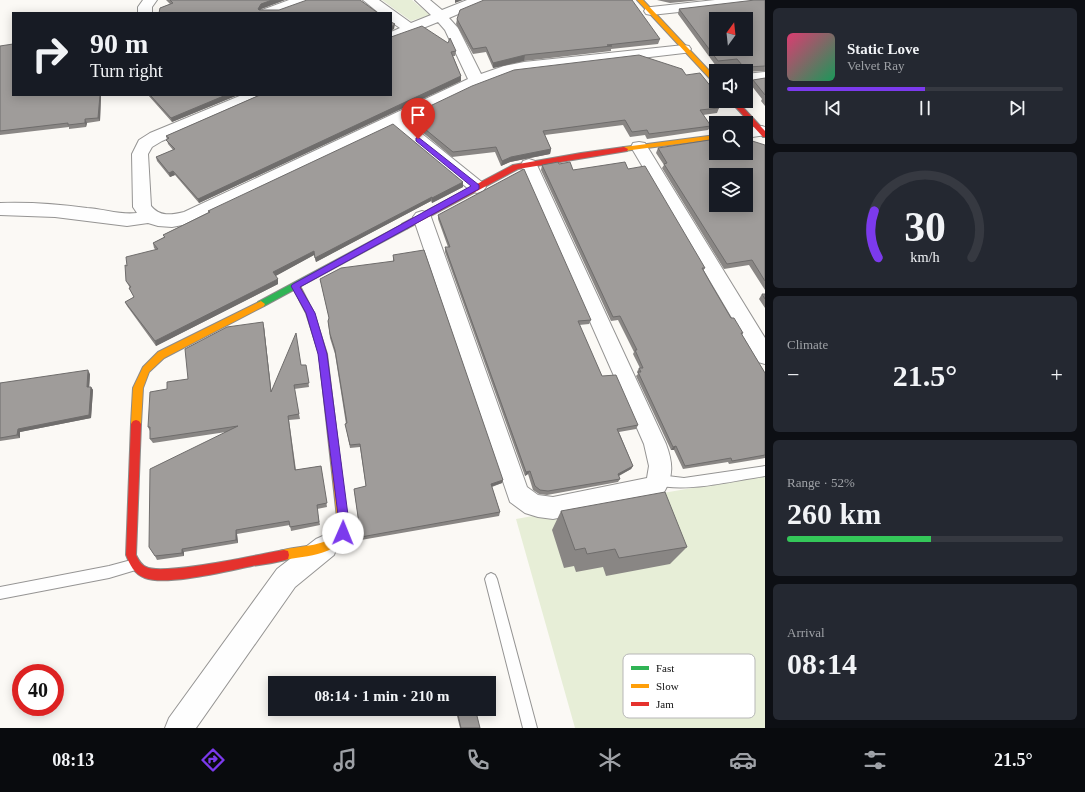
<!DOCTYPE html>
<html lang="en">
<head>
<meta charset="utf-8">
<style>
  :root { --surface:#171b24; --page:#242831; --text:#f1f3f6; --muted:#9ea1a6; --line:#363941; --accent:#7c3aed }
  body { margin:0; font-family:"Times New Roman",serif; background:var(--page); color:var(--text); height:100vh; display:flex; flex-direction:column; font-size:15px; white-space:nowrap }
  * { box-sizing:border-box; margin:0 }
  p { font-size:13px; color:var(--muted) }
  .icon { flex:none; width:22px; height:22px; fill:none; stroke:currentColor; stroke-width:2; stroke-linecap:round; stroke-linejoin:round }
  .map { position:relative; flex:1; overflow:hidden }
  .drawer { display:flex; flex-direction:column; gap:8px; padding:8px; background:#0d0f14; width:320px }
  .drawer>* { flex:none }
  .guide { position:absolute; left:12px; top:12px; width:380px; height:84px; border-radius:0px; box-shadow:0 2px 10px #0003; background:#171b24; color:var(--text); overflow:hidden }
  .needle { width:26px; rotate:15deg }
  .fabs { position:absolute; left:709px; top:12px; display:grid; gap:8px }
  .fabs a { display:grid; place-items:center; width:44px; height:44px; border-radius:0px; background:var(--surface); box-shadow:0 2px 10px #0003; font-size:20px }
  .speed { position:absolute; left:12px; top:664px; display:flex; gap:8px; font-size:20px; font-weight:700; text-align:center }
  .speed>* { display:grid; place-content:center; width:52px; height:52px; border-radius:50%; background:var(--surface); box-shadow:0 2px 10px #0003; line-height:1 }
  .speed .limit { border:6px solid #d22; background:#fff; color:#111 }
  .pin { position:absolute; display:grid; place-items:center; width:34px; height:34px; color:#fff; margin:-41px -17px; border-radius:50% 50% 50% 0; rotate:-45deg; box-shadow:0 0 4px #0007 }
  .pin .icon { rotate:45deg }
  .me { position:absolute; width:44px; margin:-22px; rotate:1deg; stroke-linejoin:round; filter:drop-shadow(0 0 3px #0008) }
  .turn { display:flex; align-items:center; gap:14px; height:84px; padding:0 12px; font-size:18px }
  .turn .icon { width:52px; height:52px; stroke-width:2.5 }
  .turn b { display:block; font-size:28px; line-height:34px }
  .big { font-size:30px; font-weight:600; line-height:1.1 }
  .drawer .widget { flex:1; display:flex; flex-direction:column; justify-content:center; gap:6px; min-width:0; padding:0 14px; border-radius:6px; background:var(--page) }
  .drawer .dial { align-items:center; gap:0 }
  .dial svg { height:104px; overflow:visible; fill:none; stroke:var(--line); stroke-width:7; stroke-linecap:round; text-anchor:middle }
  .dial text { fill:var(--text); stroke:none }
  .song { display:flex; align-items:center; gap:12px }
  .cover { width:48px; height:48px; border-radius:6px; background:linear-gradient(135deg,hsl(340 70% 55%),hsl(150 70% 35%)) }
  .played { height:4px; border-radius:2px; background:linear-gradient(90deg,var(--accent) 50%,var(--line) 50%) }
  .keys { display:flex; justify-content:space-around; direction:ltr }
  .heat { display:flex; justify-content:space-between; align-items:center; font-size:22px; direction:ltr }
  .charge { height:6px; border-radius:3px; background:linear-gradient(90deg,#34c759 52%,var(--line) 0) }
  .trip { position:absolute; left:268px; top:676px; width:228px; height:40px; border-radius:0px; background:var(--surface); box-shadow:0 2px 10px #0003; font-weight:600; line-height:40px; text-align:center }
  .dock { display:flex; height:64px; justify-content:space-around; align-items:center; background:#090b0e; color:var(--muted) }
  .dock .icon { width:28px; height:28px }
  .dock .active { color:var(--accent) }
  .dock b { font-size:18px; color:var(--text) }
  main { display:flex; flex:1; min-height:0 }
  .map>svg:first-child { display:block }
</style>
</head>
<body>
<main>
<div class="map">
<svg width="765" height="728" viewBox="0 0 765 728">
  <rect width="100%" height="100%" fill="#fbf9f5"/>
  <path fill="#e7eed7" d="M382,0H412L430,15L411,21Z
    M765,475V728H575L516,519Z"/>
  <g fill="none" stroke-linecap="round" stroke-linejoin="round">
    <g stroke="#959493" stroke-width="2">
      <path id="lane" d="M765,466V476C735,480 683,494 655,484L653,480L655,476L659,475L684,478Z
        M135,559L139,561L141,565L139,569L109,578L0,599V587L109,566Z
        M491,573L495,575L497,579L537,728H523L485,579L487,575Z"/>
    </g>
    <g stroke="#959493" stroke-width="2">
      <path id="street" d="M143,0H157L152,7V13H138V7Z
        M289,0H309L307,3L280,13H260L262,10Z
        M363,0H379L411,23L431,15L415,0H430L442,10L467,0H486L484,3L449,18L458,28L481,74L504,66L524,62L684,45L689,46L691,49L689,52L684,53L513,73L482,84L406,121L483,183L486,187L483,191L477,193L471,191L393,127L188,224L172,227L158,226L148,223L127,226L55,217L0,215V203C29,202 58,204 87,208C104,209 120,215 137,213L133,207L132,154L139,140L150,133L242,95H263L261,98L162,141L152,147L148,154L151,206C160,217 171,215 184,212L468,79L445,30L438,22L391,41V32L400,28L391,22V13H379Z
        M715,0H760L758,3L753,4L651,15L646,14L644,11L646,8L651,7Z
        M765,72V82L746,84V74Z
        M762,126L765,127V135L746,138V128Z
        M639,142L645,143L765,338V364L758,362L631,147L633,143Z
        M529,159L535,161L537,165L666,444C673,463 674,476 663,494L639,502L553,519L538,517L525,513L510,502L413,217L416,213L422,211L428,213L431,217L527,487L538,495L553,497L647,478L649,466L644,444L521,165L523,161Z
        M325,535L334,539L337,547L334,555L295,587L196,728H165L169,718L277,569L316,539Z"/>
    </g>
    <g stroke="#8c8b89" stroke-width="2">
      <path id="fast" d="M405,223L408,224L409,226L408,228L264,306H258L257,304L258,302Z"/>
    </g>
    <g stroke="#8c8b89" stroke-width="2">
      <path id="slow" d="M637,0H643L716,78V84L714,83Z
        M716,135V139L624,151L620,149L624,147Z
        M296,283L299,284L314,313L327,354L348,527C345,555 305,556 284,560L280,559L279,555L280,551C295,545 336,548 338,527L319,354L306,313L292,286Z
        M261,301L265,304L264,306L164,358L149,372L143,388L141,424L139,427L136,428L133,427L131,424L133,388L143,367L158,352Z"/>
    </g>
    <g stroke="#8c8b89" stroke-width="2">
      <path id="jam" d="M730,101H737L765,131V137H763Z
        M624,147L628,149L627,151L518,169L408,228L405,229L401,226L402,224L513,165L581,153Z
        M136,420L139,421L141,424L136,555C138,559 141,565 146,567C163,576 261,554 284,550L288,551L289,555L288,559C277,563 263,564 252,566C227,571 167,586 145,578C134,574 130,565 126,555L131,424L133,421Z"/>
    </g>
    <use href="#lane" fill="#fefefe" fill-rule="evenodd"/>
    <use href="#street" fill="#fefefe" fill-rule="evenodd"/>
    <use href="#fast" fill="#30b455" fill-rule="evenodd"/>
    <use href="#slow" fill="#ff9f0a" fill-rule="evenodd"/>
    <use href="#jam" fill="#e5322d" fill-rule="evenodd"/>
  </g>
  <path fill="#898684" d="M166,0H285L261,9V10L378,13L160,8L170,4Z
    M657,0H701L670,3Z
    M765,0V71L746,72V73V71H740L735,64L716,66L678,14L679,9Z
    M457,19L660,39L658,44L611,49V51L524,61L493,68L486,52L473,54L456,24Z
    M391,37L456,51L455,56H453L461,76V81L199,203L175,175L170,177L157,161L156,157L173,150L168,144L166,136Z
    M0,47L101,95L100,121L87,123L86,127L69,129V127L0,135Z
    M686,75L716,93V99L715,100L713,101L719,108L717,113L703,115L711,126L708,130L647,139L645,135L630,137L623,125L545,135L551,149L550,154L510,162L501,166L495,152L452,157L409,121V116Z
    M765,78V106L761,101L762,99L751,85L753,80Z
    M148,95H238L172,122Z
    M765,145V290L749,265L724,269L662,168L664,165L656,153L658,148L716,153Z
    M559,164L573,170L628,169L705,268L703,271L731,318L743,333L742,335L765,373V458L729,464L728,462L683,469L674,450H671L636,376L638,374L637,372L639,368H640L633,354L634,352L618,320L611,321L541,170L542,165Z
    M463,182V187L432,203L431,201L316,262L314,255L275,276L278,279V284L156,346L127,306L125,302L134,297L129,288H130L126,281L127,266L156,250L154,248L153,243L164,237L163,235L209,212L208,211Z
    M438,215L591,320L589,324L579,325L602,376L638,425L636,429L619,432L633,466L631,469L619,476L620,479L618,482L547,495L539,494L533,490L528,474L525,476L445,252V247H448L438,219Z
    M393,255L503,480L502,483L492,487L500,512L499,516L361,540L354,489L366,487L360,447L350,448L346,427L345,424H346L335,354L330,338L328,321L329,318L320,279L393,261Z
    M762,294H765V308L759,299Z
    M264,327L271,391L301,365H306L309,387L294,389L300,419L289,420L296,470L321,466L327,507L317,509L320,525L291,531L290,525L237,534L238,543L184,552V556L157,560L155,556L226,432L153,443L150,439V431L148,427L167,389L188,379Z
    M90,374L89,387H91L93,390L91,418L20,432V438L0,441V383Z
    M561,511L687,547L670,564L606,576L603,567L576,572L574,566L564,568L552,530Z
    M458,715L480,728H460L457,716Z"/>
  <path fill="#6f6d6c" d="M272,0H285L261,9L258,13V9L261,4Z
    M455,0H463L455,3Z
    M395,24L394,29L391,31V27Z
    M525,55L524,61L493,68V63Z
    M461,76V81L199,203L198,199Z
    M100,95H101L100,121L98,118Z
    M226,95H238L172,122L171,118Z
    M85,119L87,123L86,127L85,123Z
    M551,149L550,154L510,162L501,166L502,161L511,157Z
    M173,171L175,175L170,177L169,173Z
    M463,182V187L432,203V198Z
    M432,197L431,201L316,262L315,258Z
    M314,251V255L274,277L273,272Z
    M278,279V284L156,346L155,341Z
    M263,322L264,327L272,396L271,392Z
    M88,370L90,374L89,391L87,387Z
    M91,387L93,390L91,418L20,432V438L17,435L18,429Z
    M676,446L674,450H671L673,447Z
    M633,466L631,469L616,477L618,474Z
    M530,471L528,474L525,476L526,472Z
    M503,480L502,483L490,487L491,484Z
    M236,530L237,534L238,543L236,540Z
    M182,549L184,552V556L182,553Z"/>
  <path fill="#9f9c9a" stroke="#6f6d6c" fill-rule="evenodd" d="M170,0H272L261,4L258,9L259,10H279L307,0H360L378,13H159L160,8L173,3Z
    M484,0H632L660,39L607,45L612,46L525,55L493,63L486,47L473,49L457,19L460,10Z
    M755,0H765V66L748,67L747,71L737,59L718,61L679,9ZM716,19H746V49H716Z
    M391,22L395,24L391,27Z
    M422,26L448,43L450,38L456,51L451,52L461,76L198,199L173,171L169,173L156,157L175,149L166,140L169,138L166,136L260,95H391V37Z
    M13,44V95H100L98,118L85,119V123L68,125V123L0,131V46Z
    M639,55L682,69L686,75L700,73L716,93V96H710L719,108L700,110L711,126L649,134L647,130L632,132L625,120L543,131L551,149L511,157L502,161L496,147L453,152L409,116L472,86L514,70Z
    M765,78V95L753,80Z
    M150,95H226L171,118Z
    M393,124L463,182L432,198V197L315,258L314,251L273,272L278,279L155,341L125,302L134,297L129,288L131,287L126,281L125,265L127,266L126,257L158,249L153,243L165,237L163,235L210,212L208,211Z
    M716,139V153H746V140H749L765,145V281L752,260L727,264L664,164L667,163L658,148ZM716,175H746V205H716Z
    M558,162L559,164L570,162L573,170L625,162L628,169L645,166L705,268H702L711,284L731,318H734L743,333H741L765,373V455L732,461L731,458L685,466L676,446L673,447L638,372H641L639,368H643L635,350H637L620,316L613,317L542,165Z
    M524,169L591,320L578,321L602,376L616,375L638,425L617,429L633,466L618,474L620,479L548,491L540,490L535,486L530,471L526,472L445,247H450L438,215Z
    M424,250L503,480L491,484L500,512L361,537L354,489L366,486L360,444L350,445L345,424L347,423L335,350L330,334L328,321L329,318L320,279L341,268L394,261L393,255Z
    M762,294H765V299Z
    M263,322L271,392L296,333L301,365H306L309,383L294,385L299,414L288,416L295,470L321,466L327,503L317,505L319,522L290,527L289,521L236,530V540L182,549V553L155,556L149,547L150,469L238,426L150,439V427H148L150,392L167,389V382L188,379L185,349L227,327Z
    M88,370L87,387H91L89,415L18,429L17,435L0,438V383Z
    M665,492L687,547L619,558L615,549L587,554L585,548L575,550L561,511Z
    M476,712L480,728H461L458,715Z"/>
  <path fill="#7c3aed" stroke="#51269a" d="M418,137L479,185V189L300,287L315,313L327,354L348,515V533L346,537L343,538L339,537L337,533L338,515L318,354L306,313L291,286L293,284L471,186L416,141V138Z"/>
  <rect x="623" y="654" width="132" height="64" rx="6" fill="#fff" stroke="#b7b7b7" stroke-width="1"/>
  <rect x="631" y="666" width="18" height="4" fill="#30b455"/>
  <rect x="631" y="684" width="18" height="4" fill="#ff9f0a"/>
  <rect x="631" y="702" width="18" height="4" fill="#e5322d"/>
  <g font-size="11" fill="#0f0f0f">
    <text x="656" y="672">Fast</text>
    <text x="656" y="690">Slow</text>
    <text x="656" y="708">Jam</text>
  </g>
</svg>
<div class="fabs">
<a><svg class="needle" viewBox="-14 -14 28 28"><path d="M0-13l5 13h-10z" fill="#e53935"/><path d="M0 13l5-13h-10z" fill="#9ea1a6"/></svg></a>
<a><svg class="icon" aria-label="sound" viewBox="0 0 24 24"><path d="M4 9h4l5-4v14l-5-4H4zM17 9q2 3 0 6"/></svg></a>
<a><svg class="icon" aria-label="search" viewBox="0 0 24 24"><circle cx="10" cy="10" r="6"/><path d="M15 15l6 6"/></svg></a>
<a><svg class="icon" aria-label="layers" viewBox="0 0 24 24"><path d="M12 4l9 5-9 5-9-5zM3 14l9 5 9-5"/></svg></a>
</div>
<div class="speed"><div class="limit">40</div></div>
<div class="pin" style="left:418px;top:139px;background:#d93025"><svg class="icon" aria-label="arrive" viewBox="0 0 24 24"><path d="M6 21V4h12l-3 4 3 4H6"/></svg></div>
<svg class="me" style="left:343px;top:533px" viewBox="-20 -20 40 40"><circle r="19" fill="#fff"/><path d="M0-13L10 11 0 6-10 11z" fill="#7c3aed"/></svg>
<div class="trip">08:14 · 1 min · 210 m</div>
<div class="guide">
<div class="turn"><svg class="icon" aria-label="right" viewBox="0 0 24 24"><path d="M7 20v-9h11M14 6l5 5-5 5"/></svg><div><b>90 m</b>Turn right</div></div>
</div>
</div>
<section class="drawer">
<div class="widget">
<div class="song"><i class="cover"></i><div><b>Static Love</b><p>Velvet Ray</p></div></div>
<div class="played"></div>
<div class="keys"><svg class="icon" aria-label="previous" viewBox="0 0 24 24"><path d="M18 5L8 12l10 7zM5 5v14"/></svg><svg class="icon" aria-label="pause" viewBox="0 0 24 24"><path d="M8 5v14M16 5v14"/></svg><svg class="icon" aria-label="next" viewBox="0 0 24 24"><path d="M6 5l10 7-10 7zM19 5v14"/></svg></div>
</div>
<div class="widget dial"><svg viewBox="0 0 100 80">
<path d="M14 69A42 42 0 1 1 86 69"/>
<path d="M14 69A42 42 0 0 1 11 33" stroke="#7c3aed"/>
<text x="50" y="56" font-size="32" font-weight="700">30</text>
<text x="50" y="72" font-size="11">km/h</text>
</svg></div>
<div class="widget"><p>Climate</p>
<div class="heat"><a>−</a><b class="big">21.5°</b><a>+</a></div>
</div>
<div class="widget"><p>Range · 52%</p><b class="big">260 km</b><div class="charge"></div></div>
<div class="widget"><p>Arrival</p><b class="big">08:14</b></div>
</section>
</main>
<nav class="dock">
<b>08:13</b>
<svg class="icon active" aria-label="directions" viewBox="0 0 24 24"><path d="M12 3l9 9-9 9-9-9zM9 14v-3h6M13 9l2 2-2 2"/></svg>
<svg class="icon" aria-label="music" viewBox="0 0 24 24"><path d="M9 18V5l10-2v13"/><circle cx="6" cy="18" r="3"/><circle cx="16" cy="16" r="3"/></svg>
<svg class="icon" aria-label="phone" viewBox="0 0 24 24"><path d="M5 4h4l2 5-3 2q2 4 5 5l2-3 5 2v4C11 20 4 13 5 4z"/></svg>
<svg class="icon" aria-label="climate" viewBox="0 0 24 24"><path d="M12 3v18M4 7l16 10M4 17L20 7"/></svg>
<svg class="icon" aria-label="car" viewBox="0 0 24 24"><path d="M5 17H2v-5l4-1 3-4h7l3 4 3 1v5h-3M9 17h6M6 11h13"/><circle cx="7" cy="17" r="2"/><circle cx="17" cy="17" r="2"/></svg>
<svg class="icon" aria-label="filters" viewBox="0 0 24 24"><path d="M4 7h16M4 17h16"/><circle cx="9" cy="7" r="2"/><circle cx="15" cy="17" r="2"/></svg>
<b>21.5°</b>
</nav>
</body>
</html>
